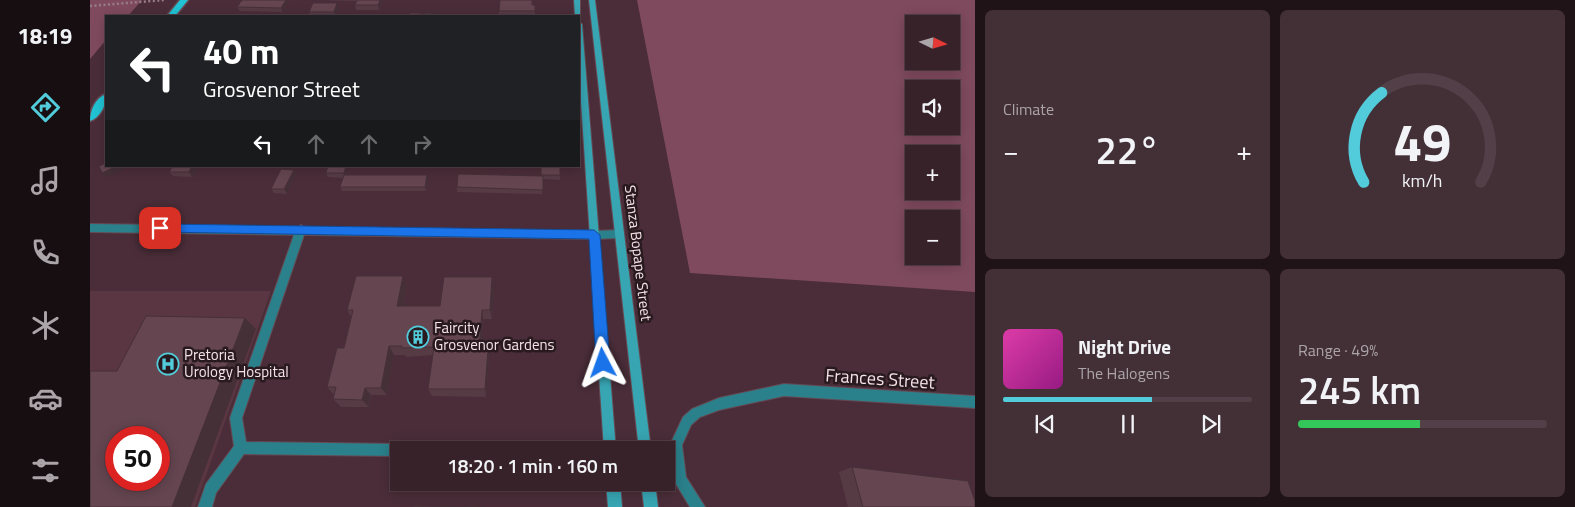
<!DOCTYPE html>
<html lang="en">
<head>
<meta charset="utf-8">
<style>
  :root { --surface:#38222a; --page:#432f36; --text:#f1f3f6; --muted:#aba4a8; --line:#523f47; --accent:#52cbda }
  body { margin:0; font-family:"Titillium Web",sans-serif; background:var(--page); color:var(--text); height:100vh; display:flex; flex-direction:column; font-size:19px; white-space:nowrap }
  * { box-sizing:border-box; margin:0 }
  p { font-size:16px; color:var(--muted) }
  .icon { flex:none; width:28px; height:28px; fill:none; stroke:currentColor; stroke-width:2; stroke-linecap:round; stroke-linejoin:round }
  .map { position:relative; flex:1; overflow:hidden }
  .details { display:flex; flex-direction:column; gap:10px; padding:10px; background:#1f1317; width:600px }
  .details>* { flex:none }
  .guide { position:absolute; left:15px; top:15px; width:475px; height:152px; border-radius:0px; box-shadow:0 2px 12px #0003,0 0 0 1px var(--line); background:#202124; color:#fff; overflow:hidden }
  .needle { width:32px; rotate:95deg }
  .buttons { position:absolute; left:815px; top:15px; display:grid; gap:10px }
  .buttons a { display:grid; place-items:center; width:55px; height:55px; border-radius:0px; background:var(--surface); box-shadow:0 2px 12px #0003,0 0 0 1px var(--line); font-size:25px }
  .speed { position:absolute; left:15px; top:426px; display:flex; gap:10px; font-size:25px; font-weight:700; text-align:center }
  .speed>* { display:grid; place-content:center; width:65px; height:65px; border-radius:50%; background:var(--surface); box-shadow:0 2px 12px #0003,0 0 0 1px var(--line); line-height:1 }
  .speed .limit { border:8px solid #d22; background:#fff; color:#111 }
  .pin { position:absolute; display:grid; place-items:center; width:42px; height:42px; color:#fff; margin:-21px; border-radius:10px; box-shadow:0 2px 8px #0006 }
  .me { position:absolute; width:55px; margin:-28px; rotate:356deg; stroke-linejoin:round; filter:drop-shadow(0 0 4px #0008) }
  .turn { display:flex; align-items:center; gap:18px; height:105px; padding:0 15px; font-size:22px }
  .turn .icon { width:65px; height:65px; stroke-width:2.5 }
  .turn b { display:block; font-size:35px; line-height:42px }
  .lanes { display:flex; align-items:center; height:48px; padding:0 15px; background:#0003; justify-content:center; gap:25px; direction:ltr }
  .lanes .off { opacity:.35 }
  .big { font-size:38px; font-weight:600; line-height:1.1 }
  .details .tile { flex:1; display:flex; flex-direction:column; justify-content:center; gap:8px; min-width:0; padding:0 18px; border-radius:8px; background:var(--page) }
  .details .dial { align-items:center; gap:0 }
  .dial svg { height:130px; overflow:visible; fill:none; stroke:var(--line); stroke-width:7; stroke-linecap:round; text-anchor:middle }
  .dial text { fill:var(--text); stroke:none }
  .song { display:flex; align-items:center; gap:15px }
  .cover { width:60px; height:60px; border-radius:8px; background:linear-gradient(135deg,hsl(320 70% 55%),hsl(310 70% 35%)) }
  .played { height:5px; border-radius:2px; background:linear-gradient(90deg,var(--accent) 60%,var(--line) 60%) }
  .keys { display:flex; justify-content:space-around; direction:ltr }
  .heat { display:flex; justify-content:space-between; align-items:center; font-size:28px; direction:ltr }
  .charge { height:8px; border-radius:4px; background:linear-gradient(90deg,#34c759 49%,var(--line) 0) }
  .details .tiles { flex:1; display:grid; gap:10px; grid-template-columns:repeat(2,1fr) }
  .trip { position:absolute; left:300px; top:441px; width:285px; height:50px; border-radius:0px; background:var(--surface); box-shadow:0 2px 12px #0003,0 0 0 1px var(--line); font-weight:600; line-height:50px; text-align:center }
  main { display:flex; flex:1; min-height:0 }
  .tabs { display:flex; flex-direction:column; width:90px; justify-content:space-around; align-items:center; background:#160e11; color:var(--muted) }
  .tabs .icon { width:35px; height:35px }
  .tabs .on { color:var(--accent) }
  .tabs b { font-size:22px; color:var(--text) }
  .map>svg:first-child { display:block }
</style>
</head>
<body>
<main>
<nav class="tabs">
<b>18:19</b>
<svg class="icon on" aria-label="directions" viewBox="0 0 24 24"><path d="M12 3l9 9-9 9-9-9zM9 14v-3h6M13 9l2 2-2 2"/></svg>
<svg class="icon" aria-label="music" viewBox="0 0 24 24"><path d="M9 18V5l10-2v13"/><circle cx="6" cy="18" r="3"/><circle cx="16" cy="16" r="3"/></svg>
<svg class="icon" aria-label="phone" viewBox="0 0 24 24"><path d="M5 4h4l2 5-3 2q2 4 5 5l2-3 5 2v4C11 20 4 13 5 4z"/></svg>
<svg class="icon" aria-label="climate" viewBox="0 0 24 24"><path d="M12 3v18M4 7l16 10M4 17L20 7"/></svg>
<svg class="icon" aria-label="car" viewBox="0 0 24 24"><path d="M5 17H2v-5l4-1 3-4h7l3 4 3 1v5h-3M9 17h6M6 11h13"/><circle cx="7" cy="17" r="2"/><circle cx="17" cy="17" r="2"/></svg>
<svg class="icon" aria-label="filters" viewBox="0 0 24 24"><path d="M4 7h16M4 17h16"/><circle cx="9" cy="7" r="2"/><circle cx="15" cy="17" r="2"/></svg>
</nav>
<div class="map">
<svg width="885" height="507" viewBox="0 0 885 507">
  <rect width="100%" height="100%" fill="#4a2d38"/>
  <path fill="#5a3643" fill-rule="evenodd" d="M0,291H181L105,507H0ZM26,438H69V480H26Z"/>
  <path fill="#7f4a5e" fill-rule="evenodd" d="M0,0H52L38,16H16V40L0,59Z
    M547,0H885V292L600,273ZM824,24H861V61H824ZM824,89H861V126H824ZM824,154H861V191H824ZM824,219H861V256H824Z"/>
  <g fill="none" stroke-linecap="round" stroke-linejoin="round">
    <g stroke="#654a54" stroke-width="2">
      <path id="service" d="M211,225L216,229L152,418L156,442L309,444L314,445L315,450H309V456L154,454L126,493L122,507H108L116,484L144,446L140,418L206,229Z"/>
    </g>
    <g stroke="#654a54" stroke-width="2">
      <path id="minor" d="M0,224L505,231L529,230L532,231L534,234L532,237L529,238L505,239L0,232Z
        M694,384L885,396V408L694,396L629,410L610,417L601,425L592,445L596,477L615,507H600L583,479L580,445L593,417L602,409L629,398Z"/>
    </g>
    <g stroke="#654a54" stroke-width="2">
      <path id="secondary" d="M484,0H490V17L485,16Z
        M499,0H505L561,450H549Z
        M489,22L492,24L526,450H514L489,71Z
        M516,482H530L532,507H518Z
        M551,482H565L568,507H554Z"/>
    </g>
    <g stroke="#654a54" stroke-width="3">
      <path id="primary" d="M90,0H98L85,16H77Z
        M16,94C17,104 10,118 0,121C0,111 5,98 16,94Z"/>
    </g>
    <path stroke="#967d86" stroke-width="2.5" stroke-dasharray="2 2.5" stroke-linecap="butt" d="M0,6L74,0"/>
    <use href="#service" fill="#2a808b" fill-rule="evenodd"/>
    <use href="#minor" fill="#2a808b" fill-rule="evenodd"/>
    <use href="#secondary" fill="#37a5b2" fill-rule="evenodd"/>
    <use href="#primary" fill="#21c3d4" fill-rule="evenodd"/>
  </g>
  <path fill="#563b45" d="M200,0L192,12L150,11L147,7Z
    M229,0H293L289,10H266L265,5L267,1Z
    M247,3L249,8L245,16H221L219,12Z
    M442,5H445V16H409V11Z
    M109,166L102,177L83,176L79,172Z
    M238,166L256,175L339,179L336,191H252L250,187L253,178L238,177L236,173Z
    M451,166H470V180L453,179L452,194L367,192V187L451,176Z
    M206,174L197,194L184,193L181,189Z
    M317,286L313,306H350L404,287L402,319H393L391,349H398L399,357L396,397L342,396L338,389L343,355L316,357L315,355H304L297,395H281L279,407H251L243,399L244,395L237,387L254,348L261,317L257,310Z
    M762,467L885,507H758L749,472Z"/>
  <path fill="#463038" d="M196,0H200L192,12L191,8Z
    M290,0H293L289,10L288,5Z
    M247,3L249,8L245,16L244,12Z
    M27,166H41L16,177L12,173Z
    M102,166H109L102,177L99,172Z
    M256,166H259L255,178L254,173Z
    M204,170L206,174L197,194L194,189Z
    M337,175L339,179L336,191L335,187Z
    M313,276L317,286L311,316L307,306Z
    M402,277L404,287L402,319L400,310Z
    M392,310L393,319L390,357L389,349Z
    M155,318L166,329L101,507H82Z
    M299,346L304,355L297,395L291,388Z
    M398,349L399,357L396,397L395,389Z
    M275,388L281,395L279,407L272,400Z"/>
  <path fill="#644550" stroke="#463038" fill-rule="evenodd" d="M152,0H196L191,8L147,7Z
    M267,0H290L288,5H265Z
    M410,0H442V5H445V11H409Z
    M223,3H247L244,12H219Z
    M320,13H331L330,16H322L318,15Z
    M335,13L393,16H334Z
    M144,15H165L143,16Z
    M157,15L179,16H156Z
    M410,15L447,16H409Z
    M16,163V166H27L12,173L9,166Z
    M83,166H102L99,172H79Z
    M238,166H256L254,173H236Z
    M451,166H470V175H451Z
    M191,169L204,170L194,189H181Z
    M368,174L453,176V190L367,187Z
    M254,175H337L335,187H250Z
    M266,276H313L307,306H350L354,277H402L400,310H392L389,349H398L395,389H338L344,347L311,348L312,346H299L291,388H275L272,400L243,399L246,387H237L247,348H254L263,310H257Z
    M56,316L155,318L82,507H0V371H27ZM26,438H69V480H26Z
    M762,467L878,481L885,501V507H773Z
    M323,506L396,507H323Z"/>
  <path fill="#1a73e8" stroke="#114b97" d="M70,224L504,230L510,235L520,363L518,367L513,369L508,367L506,363L499,239L70,232L65,228Z"/>
  <defs>
    <g id="building-ring" transform="scale(1.125)"><circle r="9.5" fill="#281a1f" stroke="#52cbda" stroke-width="1.5"/><path d="M-4-6H4V6H1V3H-1V6H-4ZM-2.5-4.3h1.7v1.8h-1.7ZM.8-4.3h1.7v1.8H.8ZM-2.5-1h1.7V.8h-1.7ZM.8-1h1.7V.8H.8Z" fill="#52cbda"/></g>
    <g id="hospital-ring" transform="scale(1.125)"><circle r="9.5" fill="#281a1f" stroke="#52cbda" stroke-width="1.5"/><path d="M-5-5h3v3.5h4V-5h3V5h-3V1.5h-4V5h-3Z" fill="#52cbda"/></g>
  </defs>
  <g fill-rule="evenodd">
    <use href="#building-ring" x="328" y="337"/>
    <use href="#hospital-ring" x="78" y="364"/>
  </g>
  <g text-anchor="middle" stroke-width="5" stroke-linejoin="round" paint-order="stroke">
    <g font-size="15" fill="#f5e2e8" stroke="#281a1f">
      <text transform="translate(548 253) rotate(83)" y="5">Stanza Bopape Street</text>
    </g>
    <g font-size="15" fill="#f5e2e8" stroke="#281a1f" text-anchor="start">
      <text x="344" y="333">Faircity<tspan x="344" dy="17">Grosvenor Gardens</tspan></text>
      <text x="94" y="360">Pretoria<tspan x="94" dy="17">Urology Hospital</tspan></text>
    </g>
    <g font-size="18" fill="#f5e2e8" stroke="#281a1f">
      <text transform="translate(790 379) rotate(4)" y="6">Frances Street</text>
    </g>
  </g>
</svg>
<div class="buttons">
<a><svg class="needle" viewBox="-14 -14 28 28"><path d="M0-13l5 13h-10z" fill="#e53935"/><path d="M0 13l5-13h-10z" fill="#aba4a8"/></svg></a>
<a><svg class="icon" aria-label="sound" viewBox="0 0 24 24"><path d="M4 9h4l5-4v14l-5-4H4zM17 9q2 3 0 6"/></svg></a>
<a>+</a>
<a>−</a>
</div>
<div class="speed"><div class="limit">50</div></div>
<div class="pin" style="left:70px;top:228px;background:#d93025"><svg class="icon" aria-label="arrive" viewBox="0 0 24 24"><path d="M6 21V4h12l-3 4 3 4H6"/></svg></div>
<svg class="me" style="left:513px;top:363px" viewBox="-20 -20 40 40"><path d="M0-17L14 15 0 8-14 15z" fill="#1a73e8" stroke="#fff" stroke-width="4"/></svg>
<div class="trip">18:20 · 1 min · 160 m</div>
<div class="guide">
<div class="turn"><svg class="icon" aria-label="left" viewBox="0 0 24 24"><path d="M17 20v-9H6M10 6l-5 5 5 5"/></svg><div><b>40 m</b>Grosvenor Street</div></div>
<div class="lanes"><svg class="icon" aria-label="left" viewBox="0 0 24 24"><path d="M17 20v-9H6M10 6l-5 5 5 5"/></svg><svg class="icon off" aria-label="ahead" viewBox="0 0 24 24"><path d="M12 20V5M6 11l6-6 6 6"/></svg><svg class="icon off" aria-label="ahead" viewBox="0 0 24 24"><path d="M12 20V5M6 11l6-6 6 6"/></svg><svg class="icon off" aria-label="right" viewBox="0 0 24 24"><path d="M7 20v-9h11M14 6l5 5-5 5"/></svg></div>
</div>
</div>
<section class="details">
<div class="tiles">
<div class="tile"><p>Climate</p>
<div class="heat"><a>−</a><b class="big">22°</b><a>+</a></div>
</div>
<div class="tile dial"><svg viewBox="0 0 100 80">
<path d="M14 69A42 42 0 1 1 86 69"/>
<path d="M14 69A42 42 0 0 1 25 14" stroke="#52cbda"/>
<text x="50" y="56" font-size="32" font-weight="700">49</text>
<text x="50" y="72" font-size="11">km/h</text>
</svg></div>
<div class="tile">
<div class="song"><i class="cover"></i><div><b>Night Drive</b><p>The Halogens</p></div></div>
<div class="played"></div>
<div class="keys"><svg class="icon" aria-label="previous" viewBox="0 0 24 24"><path d="M18 5L8 12l10 7zM5 5v14"/></svg><svg class="icon" aria-label="pause" viewBox="0 0 24 24"><path d="M8 5v14M16 5v14"/></svg><svg class="icon" aria-label="next" viewBox="0 0 24 24"><path d="M6 5l10 7-10 7zM19 5v14"/></svg></div>
</div>
<div class="tile"><p>Range · 49%</p><b class="big">245 km</b><div class="charge"></div></div>
</div>
</section>
</main>
</body>
</html>
